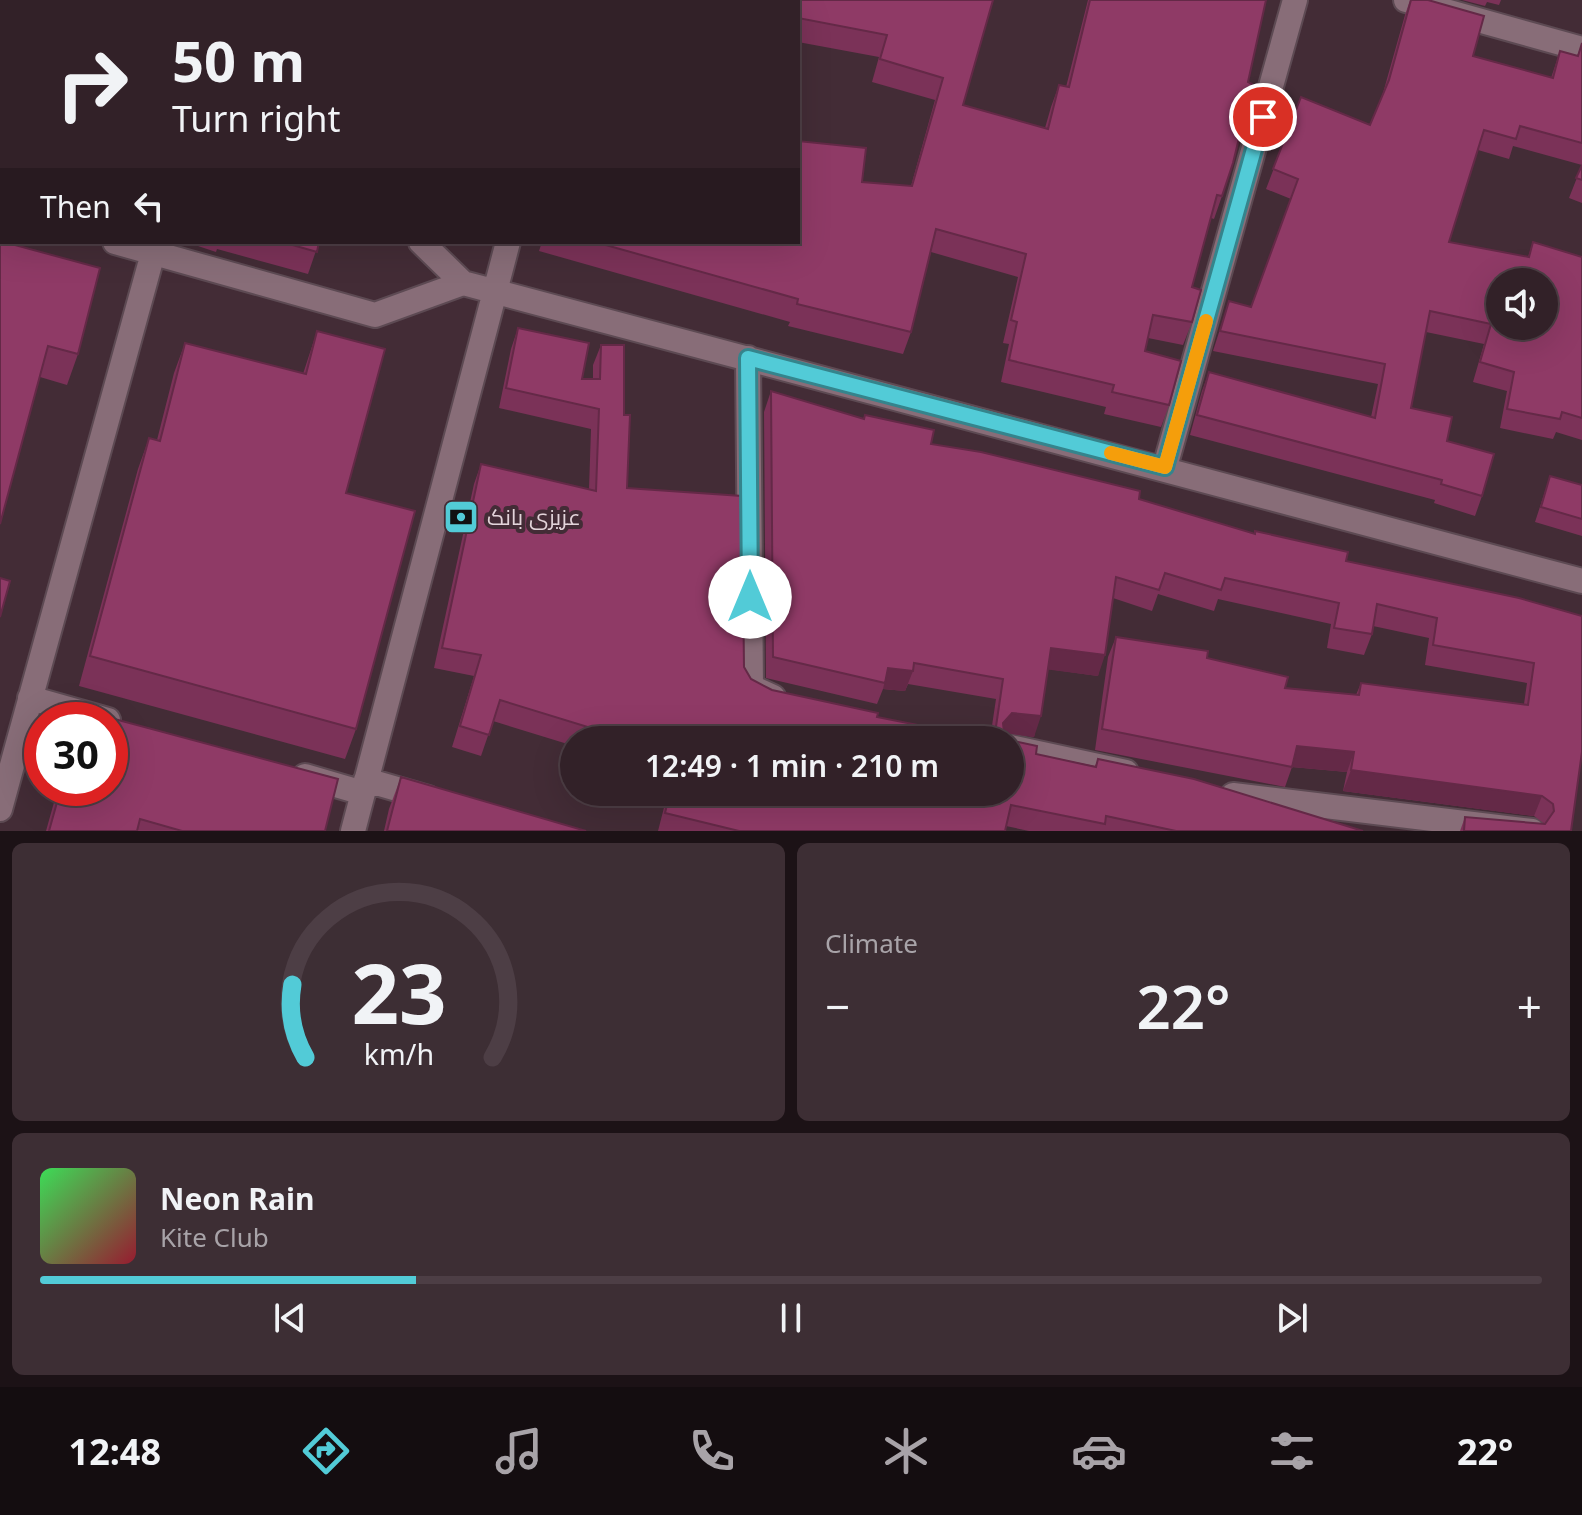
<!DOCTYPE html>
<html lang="en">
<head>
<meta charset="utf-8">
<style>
  :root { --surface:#322128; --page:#3d2e34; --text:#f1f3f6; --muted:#a8a3a8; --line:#4d3e45; --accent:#52cbd7 }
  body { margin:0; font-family:"Noto Sans",Cairo,sans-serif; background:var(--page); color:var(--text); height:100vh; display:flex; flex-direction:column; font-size:30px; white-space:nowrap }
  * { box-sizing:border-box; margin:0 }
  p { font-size:26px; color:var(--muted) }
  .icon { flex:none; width:44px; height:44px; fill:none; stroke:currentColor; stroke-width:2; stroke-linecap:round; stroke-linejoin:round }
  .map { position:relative; height:831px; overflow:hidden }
  .details { display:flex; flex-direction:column; gap:12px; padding:12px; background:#1c1216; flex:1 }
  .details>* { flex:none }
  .banner { position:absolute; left:0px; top:0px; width:800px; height:244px; box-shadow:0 8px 32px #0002,0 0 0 2px var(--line); background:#322128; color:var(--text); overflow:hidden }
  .buttons { position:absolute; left:1486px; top:268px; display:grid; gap:16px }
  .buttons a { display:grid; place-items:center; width:72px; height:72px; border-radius:50%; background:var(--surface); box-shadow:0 8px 32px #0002,0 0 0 2px var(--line); font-size:40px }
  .speed { position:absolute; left:24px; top:702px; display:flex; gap:16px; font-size:40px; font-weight:700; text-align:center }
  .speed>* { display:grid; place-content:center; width:104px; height:104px; border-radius:50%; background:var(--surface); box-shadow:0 8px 32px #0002,0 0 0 2px var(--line); line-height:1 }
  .speed .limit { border:12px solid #d22; background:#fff; color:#111 }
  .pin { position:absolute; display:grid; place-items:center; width:68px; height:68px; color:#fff; margin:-34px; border:4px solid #fff; border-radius:50%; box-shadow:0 2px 8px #0007 }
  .me { position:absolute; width:88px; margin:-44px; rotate:0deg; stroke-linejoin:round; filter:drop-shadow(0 0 6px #0008) }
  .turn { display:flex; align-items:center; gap:28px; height:168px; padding:0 40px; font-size:36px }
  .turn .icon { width:104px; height:104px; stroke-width:2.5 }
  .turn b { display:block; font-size:56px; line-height:68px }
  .then { display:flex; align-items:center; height:76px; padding:0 40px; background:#0003; gap:16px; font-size:30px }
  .big { font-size:60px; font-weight:600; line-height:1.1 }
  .details .widget { flex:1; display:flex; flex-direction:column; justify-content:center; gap:12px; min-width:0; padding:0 28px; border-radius:12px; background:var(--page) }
  .details .dial { align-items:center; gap:0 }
  .dial svg { height:208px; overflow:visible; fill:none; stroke:var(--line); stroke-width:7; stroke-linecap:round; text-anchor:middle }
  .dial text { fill:var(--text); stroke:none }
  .song { display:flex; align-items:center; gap:24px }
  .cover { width:96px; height:96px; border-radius:12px; background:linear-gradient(135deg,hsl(130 70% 55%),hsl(350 70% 35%)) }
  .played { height:8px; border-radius:4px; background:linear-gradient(90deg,var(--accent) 25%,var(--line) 25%) }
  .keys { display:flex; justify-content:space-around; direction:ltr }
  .heat { display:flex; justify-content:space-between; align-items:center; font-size:44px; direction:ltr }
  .details .tiles { flex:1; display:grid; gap:12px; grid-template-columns:1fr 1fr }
  .widget:last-child { grid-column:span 2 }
  .trip { position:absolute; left:560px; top:726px; width:464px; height:80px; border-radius:40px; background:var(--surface); box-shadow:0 8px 32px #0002,0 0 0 2px var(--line); font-weight:600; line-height:80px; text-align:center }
  .tab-bar { display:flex; height:128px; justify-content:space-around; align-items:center; background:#140d10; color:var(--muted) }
  .tab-bar .icon { width:56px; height:56px }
  .tab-bar .selected { color:var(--accent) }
  .tab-bar b { font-size:36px; color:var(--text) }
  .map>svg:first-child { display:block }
</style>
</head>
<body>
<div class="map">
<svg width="1582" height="831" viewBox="0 0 1582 831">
  <rect width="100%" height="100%" fill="#432c36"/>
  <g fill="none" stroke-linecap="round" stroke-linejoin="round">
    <g stroke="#5d4a53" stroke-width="28">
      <path id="minor" d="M1406,0L1582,49
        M571,2V0
        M0,102L2,103
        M0,209L2,210
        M115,242L375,315L463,283
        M421,242L463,283L1582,581
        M748,358L751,687L773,697
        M1165,467L1295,0
        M30,698L108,720
        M1010,747L1126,772
        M305,776L363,793
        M366,780L428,798
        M1233,795L1532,831
        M0,809L153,253
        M353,831L508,242"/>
    </g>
    <use href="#minor" stroke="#886d78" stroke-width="24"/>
  </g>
  <path fill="#7b3258" d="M47,0H127V2H54Z
    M710,0H993L963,105L1045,128L1051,107L1059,85L1066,87L1088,0H1266L1222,196L1214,219L1211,218L1192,287V322L1183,345L1148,338L1145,351L1169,405L1161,427L1104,414L1106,407L1001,382L1009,344L1003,343L1018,277L931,252L911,332L903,354L788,326L790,322L539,251L542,242H798L862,182L911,186L935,100L872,82L879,57L798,42V2H710Z
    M1410,0L1473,56L1551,78L1560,51L1577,56L1582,43V203L1569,198L1582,165L1513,146L1509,159L1478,150L1449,242L1528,257L1533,242L1582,257V440L1556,432L1553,439L1500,428L1507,391L1473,382L1484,344L1426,332L1411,408L1447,441L1482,496L1475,516L1434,503L1435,500L1190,435L1202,391L1209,372L1371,417L1378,384L1213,351L1229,301L1251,307L1291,199L1266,189L1301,97L1370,125L1383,93L1405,15Z
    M1462,0H1501L1499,5L1487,2L1485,6Z
    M0,241L78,354L67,385L40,377Z
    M186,242H319L308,274L217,249L216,252Z
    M518,328L582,379H593V365L601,345L624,415L627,488L751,679L772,690L877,717L990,739L996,699L908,684L905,691L883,689L877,704L766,678L764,412L771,391L931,444L1139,499L1346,561L1582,616L1571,831H1460L1465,817L1545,824L1534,816L1343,791L1347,772L1292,767L1285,787L1095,750L1108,657L1116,637L1207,658L1285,688L1356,695L1361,683L1524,704L1527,683L1425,665L1429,638L1373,626L1372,634L1364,655L1327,648L1331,624L1218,599L1214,611L1158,594L1152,611L1113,598L1098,676L1048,669L1034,737L1005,733L1014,741L1036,754L1095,766L1098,759L1363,831H1029L1006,826L1005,831H658L668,792H1010V740H574V746L493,721L481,756L452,747L474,676L434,668L474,484L481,464L589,489L591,429L499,408L511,349Z
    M317,331L346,493L356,729L345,759L79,686L138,469L149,438L157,440L174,373L185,343L303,374Z
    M1550,476L1582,485V536L1535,522Z
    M81,710L338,779L325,831H46L58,788H110V720H78Z
    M401,777L586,831H384L389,809Z"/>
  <path fill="#642947" d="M1051,648L1105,655L1098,676L1044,669Z
    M888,668L913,671L905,691L883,689Z
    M1012,713L1041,716L1034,737L1005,733L998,740L1003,723Z
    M1297,746L1354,752L1347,772L1292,767Z
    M1351,770L1542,796L1534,816L1343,791Z"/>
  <path fill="#8f3a66" stroke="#642947" stroke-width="2" fill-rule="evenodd" d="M223,0H257V2H223Z
    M359,0H491L490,2H358Z
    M616,0H688V2H616Z
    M714,0H993L963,105L1048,129L1059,85L1069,87L1090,0H1266L1248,82L1252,84L1233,163L1222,196L1217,195L1192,287L1201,290L1192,322L1153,315L1145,351L1181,361L1169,405L1112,392L1114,385L1009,360L1017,322L1011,320L1026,254L936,229L911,332L797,304L798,299L595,242H798V141L866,148L862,182L912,186L943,78L880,59L887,35L798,18V2H721Z
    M1411,0H1428L1484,16L1473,56L1553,78L1560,51L1578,56L1582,43V143L1520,126L1516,139L1484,130L1449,242L1529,257L1533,242L1582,257V418L1562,412L1560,419L1507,409L1514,372L1480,362L1491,324L1430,311L1411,408L1452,417L1447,441L1494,454L1482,496L1441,484L1442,480L1197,415L1209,372L1375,418L1385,364L1220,331L1229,301L1251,307L1298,179L1273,169L1301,97L1370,125L1389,80ZM1500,282H1544V326H1500Z
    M1582,165V180L1576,178Z
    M0,241L100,268L78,354L48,346L0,524Z
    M282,242H319L317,252Z
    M518,328L589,343L582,379H600L601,345H624V415H630L627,488L742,496L744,667L751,679L772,690L878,713L877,717L994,740L1003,679L914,663L913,671L888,668L885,683L773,657L771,391L864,419L865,415L934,430L931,444L981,452L1140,491L1139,499L1255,534V531L1348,552L1346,561L1519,598L1582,616V752L1571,831H1464L1465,817L1545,824L1554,811L1553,804L1542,796L1351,770L1354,752L1297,746L1292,767L1102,729L1116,637L1208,651L1207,658L1288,677L1285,688L1359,695L1361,683L1528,705L1534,663L1433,645L1437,618L1377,604L1372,634L1334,628L1339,603L1225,578L1221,590L1165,573L1159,590L1116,577L1105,655L1051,648L1041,716L1012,713L1003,723L1004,732L1014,741L1037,746L1036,754L1096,767L1098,759L1194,779L1363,831H1176L1106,816L1105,824L1011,805L1005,831H739L665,813L670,792H1010V740H630L500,700L489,735L460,726L481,655L442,648L481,464L596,491L599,409L506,388Z
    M317,331L385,349L346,493L415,511L356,729L90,656L149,438L160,441L185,343L306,374Z
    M1550,476L1582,485V519L1541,507Z
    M0,578L10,581L0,617Z
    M81,710L338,779L325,831H182L140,819L137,831H49L61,788H110V720H79Z
    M401,777L586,831H387Z"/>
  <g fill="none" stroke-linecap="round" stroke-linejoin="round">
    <g stroke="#35848c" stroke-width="20">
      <path id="route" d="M750,597L748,358L1165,467L1263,117"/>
    </g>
    <use href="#route" stroke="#52cbd7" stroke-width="14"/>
    <path stroke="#f59e0b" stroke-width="14" d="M1111,453L1165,467L1206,321"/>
  </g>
  <defs>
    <g id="bank-square" transform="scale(1.8)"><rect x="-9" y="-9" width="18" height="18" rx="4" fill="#52cbd7" stroke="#432c36"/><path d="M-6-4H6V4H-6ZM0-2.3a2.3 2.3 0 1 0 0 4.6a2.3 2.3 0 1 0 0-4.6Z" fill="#111"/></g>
  </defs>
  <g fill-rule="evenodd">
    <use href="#bank-square" x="461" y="517"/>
  </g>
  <g text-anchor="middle" stroke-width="8" stroke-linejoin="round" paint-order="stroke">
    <g font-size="22" fill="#e3d4da" stroke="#432c36" text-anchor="start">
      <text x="487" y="525">عزیزی بانک</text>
    </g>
  </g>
</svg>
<div class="buttons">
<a><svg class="icon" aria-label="sound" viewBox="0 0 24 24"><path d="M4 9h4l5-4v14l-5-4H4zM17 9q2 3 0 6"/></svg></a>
</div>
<div class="speed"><div class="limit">30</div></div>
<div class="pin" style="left:1263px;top:117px;background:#d93025"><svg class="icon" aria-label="arrive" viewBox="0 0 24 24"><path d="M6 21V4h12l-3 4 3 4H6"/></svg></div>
<svg class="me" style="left:750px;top:597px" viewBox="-20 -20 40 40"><circle r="19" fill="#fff"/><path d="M0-13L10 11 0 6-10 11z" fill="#52cbd7"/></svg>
<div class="trip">12:49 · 1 min · 210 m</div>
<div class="banner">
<div class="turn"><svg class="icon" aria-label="right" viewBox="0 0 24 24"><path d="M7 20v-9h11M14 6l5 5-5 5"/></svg><div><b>50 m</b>Turn right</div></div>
<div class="then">Then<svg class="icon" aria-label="left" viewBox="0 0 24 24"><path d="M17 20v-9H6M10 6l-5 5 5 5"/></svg></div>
</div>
</div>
<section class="details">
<div class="tiles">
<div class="widget dial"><svg viewBox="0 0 100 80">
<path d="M14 69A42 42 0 1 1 86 69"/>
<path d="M14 69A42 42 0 0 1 9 41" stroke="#52cbd7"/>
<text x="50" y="56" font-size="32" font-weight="700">23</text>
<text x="50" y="72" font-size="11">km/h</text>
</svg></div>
<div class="widget"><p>Climate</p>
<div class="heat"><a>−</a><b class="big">22°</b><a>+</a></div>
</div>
<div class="widget">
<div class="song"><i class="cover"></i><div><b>Neon Rain</b><p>Kite Club</p></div></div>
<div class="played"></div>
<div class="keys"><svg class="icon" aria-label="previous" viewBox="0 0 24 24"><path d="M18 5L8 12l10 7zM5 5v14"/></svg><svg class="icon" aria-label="pause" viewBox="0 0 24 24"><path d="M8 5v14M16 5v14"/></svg><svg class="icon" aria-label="next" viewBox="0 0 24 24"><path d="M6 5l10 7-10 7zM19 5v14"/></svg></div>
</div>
</div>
</section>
<nav class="tab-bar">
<b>12:48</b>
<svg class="icon selected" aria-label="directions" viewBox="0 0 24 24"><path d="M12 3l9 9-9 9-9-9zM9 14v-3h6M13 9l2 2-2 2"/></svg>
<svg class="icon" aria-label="music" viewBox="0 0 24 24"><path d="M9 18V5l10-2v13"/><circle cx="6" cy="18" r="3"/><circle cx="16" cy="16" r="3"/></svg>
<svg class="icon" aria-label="phone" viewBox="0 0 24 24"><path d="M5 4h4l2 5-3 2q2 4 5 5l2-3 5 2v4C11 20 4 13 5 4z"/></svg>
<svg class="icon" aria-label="climate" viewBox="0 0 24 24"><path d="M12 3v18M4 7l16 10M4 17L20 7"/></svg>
<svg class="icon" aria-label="car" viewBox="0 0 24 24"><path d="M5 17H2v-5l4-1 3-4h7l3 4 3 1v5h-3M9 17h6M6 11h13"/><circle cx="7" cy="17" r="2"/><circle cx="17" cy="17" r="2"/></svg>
<svg class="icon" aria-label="filters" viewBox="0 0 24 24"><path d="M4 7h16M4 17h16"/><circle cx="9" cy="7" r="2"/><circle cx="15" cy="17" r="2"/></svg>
<b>22°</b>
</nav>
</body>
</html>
